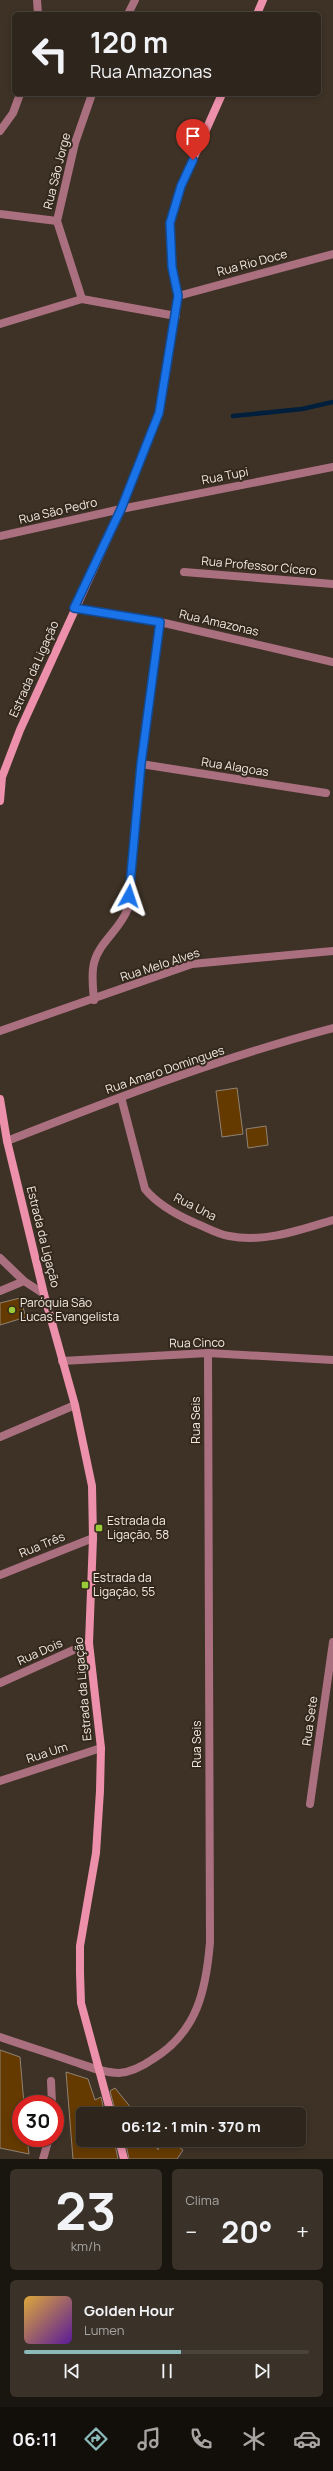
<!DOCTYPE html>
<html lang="pt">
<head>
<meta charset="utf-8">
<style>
  :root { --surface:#2e261c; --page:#3a3229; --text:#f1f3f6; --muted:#a7a5a3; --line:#49433b; --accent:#8bbbb9 }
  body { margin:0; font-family:Manrope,sans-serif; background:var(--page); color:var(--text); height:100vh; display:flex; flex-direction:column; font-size:15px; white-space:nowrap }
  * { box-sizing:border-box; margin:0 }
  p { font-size:13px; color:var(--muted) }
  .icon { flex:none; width:22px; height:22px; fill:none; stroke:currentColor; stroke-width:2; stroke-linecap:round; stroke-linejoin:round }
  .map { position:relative; height:2159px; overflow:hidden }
  .side { display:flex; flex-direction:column; gap:10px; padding:10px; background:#19150f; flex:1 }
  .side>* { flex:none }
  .guide { position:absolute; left:12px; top:12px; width:309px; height:84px; border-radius:6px; box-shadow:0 2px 6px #0003,0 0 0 1px var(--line); background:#2e261c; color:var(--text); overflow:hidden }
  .speed { position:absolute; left:12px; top:2095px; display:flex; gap:8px; font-size:20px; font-weight:700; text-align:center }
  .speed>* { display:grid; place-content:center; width:52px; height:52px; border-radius:50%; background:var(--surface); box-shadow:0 2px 6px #0003,0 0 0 1px var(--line); line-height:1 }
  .speed .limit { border:6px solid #d22; background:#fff; color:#111 }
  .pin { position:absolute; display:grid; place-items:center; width:34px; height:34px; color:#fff; margin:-41px -17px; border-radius:50% 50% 50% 0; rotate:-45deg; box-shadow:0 0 4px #0007 }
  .pin .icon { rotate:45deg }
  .me { position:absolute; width:44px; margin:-22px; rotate:5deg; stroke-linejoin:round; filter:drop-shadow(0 0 3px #0008) }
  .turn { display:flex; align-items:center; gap:14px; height:84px; padding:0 12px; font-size:18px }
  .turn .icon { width:52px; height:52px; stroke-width:2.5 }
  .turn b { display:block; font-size:28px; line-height:34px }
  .big { font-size:30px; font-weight:700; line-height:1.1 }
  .side .card { flex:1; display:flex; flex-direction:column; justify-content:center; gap:6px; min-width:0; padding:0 14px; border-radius:6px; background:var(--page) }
  .side .dial { align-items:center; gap:0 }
  .dial b { font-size:52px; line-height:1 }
  .song { display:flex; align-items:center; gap:12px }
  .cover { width:48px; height:48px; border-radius:6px; background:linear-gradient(135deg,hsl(40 70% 55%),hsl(270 70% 35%)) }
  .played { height:4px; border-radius:2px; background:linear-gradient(90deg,var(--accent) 55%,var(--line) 55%) }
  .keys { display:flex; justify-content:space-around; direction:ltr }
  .heat { display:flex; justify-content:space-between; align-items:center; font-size:22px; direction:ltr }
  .side .tiles { flex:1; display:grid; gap:10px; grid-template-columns:1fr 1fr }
  .card:last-child { grid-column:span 2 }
  .trip { position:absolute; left:76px; top:2107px; width:230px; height:40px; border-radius:6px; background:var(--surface); box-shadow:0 2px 6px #0003,0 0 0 1px var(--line); font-weight:700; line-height:40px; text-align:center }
  .menu { display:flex; height:64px; justify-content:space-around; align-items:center; background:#120f0b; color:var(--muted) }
  .menu .icon { width:28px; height:28px }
  .menu .on { color:var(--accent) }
  .menu b { font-size:18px; color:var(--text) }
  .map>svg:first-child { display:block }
</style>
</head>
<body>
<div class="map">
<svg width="333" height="2159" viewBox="0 0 333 2159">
  <rect width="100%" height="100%" fill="#3e3226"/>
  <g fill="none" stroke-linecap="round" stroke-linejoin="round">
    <path stroke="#001f3c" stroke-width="4.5" d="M233,416L302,409L333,402"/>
  </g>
  <path fill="#653a00" stroke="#908274" d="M237,1088L243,1134L222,1137L216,1091Z
    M266,1126L268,1145L248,1148L246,1129Z
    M20,1298L26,1317L0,1325V1303Z
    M0,2050L20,2057L24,2104H21V2138H27L29,2154L0,2148Z
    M66,2072L88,2079L95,2100L101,2097L105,2114H83V2140H114L118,2159H73Z
    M115,2088L136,2114H116L110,2091Z
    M125,2140H151L158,2150L161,2140H169L183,2150L177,2159H129Z"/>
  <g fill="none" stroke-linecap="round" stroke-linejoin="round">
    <path stroke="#ab7080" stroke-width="8" d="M184,572L333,584
      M74,608L160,622L333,662
      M141,764L326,793
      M51,2081L52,2104
      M43,2159L49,2138"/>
    <path stroke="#ab7080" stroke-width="8" d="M37,0L38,14
      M128,14L135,0
      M0,131L13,113L20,94
      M0,214L57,221
      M178,296L333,254
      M82,299L57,221L75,143L92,94
      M0,324L82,299L176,316
      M0,536L121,509L333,467
      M94,1000C93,988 91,975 94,963C99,942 121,929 128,908L141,764L160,622
      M0,1031L192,964L333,951
      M121,1097L145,1189C157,1204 177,1215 195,1223C206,1227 217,1234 229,1236C264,1243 300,1230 333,1220
      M7,1141C114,1099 222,1057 333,1028
      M0,1258L24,1281
      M0,1291L24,1281L44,1294
      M62,1361L208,1353L333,1360
      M0,1437L75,1405
      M0,1575L93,1538
      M0,1683L89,1643
      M0,1781L101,1748
      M310,1804L333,1642
      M0,2037C23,2045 46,2052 69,2060C85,2065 102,2073 119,2073C132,2072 143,2066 153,2059C197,2032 206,1991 210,1942L208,1353"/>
    <path stroke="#ed90ab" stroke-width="8" d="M257,14L263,0
      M0,801L2,777L20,730L121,509L159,413L178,296L172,267L170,223L181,186L222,94
      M0,1099L7,1141L44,1294L75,1405L92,1486L93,1538L89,1643L101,1748L100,1791L96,1853L80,1946V1973L81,2003L111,2114
      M119,2140L124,2159"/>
  </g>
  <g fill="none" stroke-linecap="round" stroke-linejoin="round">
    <g stroke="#114b97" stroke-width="10">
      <path id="route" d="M129,896L141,764L160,622L74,608L121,509L159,413L178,296L172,267L170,223L181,186L193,160"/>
    </g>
    <use href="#route" stroke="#1a73e8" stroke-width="7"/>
  </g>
  <g fill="#98cb37" stroke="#34281c" stroke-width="1.5">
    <circle cx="12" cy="1310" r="4"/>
    <rect x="95" y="1524" width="8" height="8" rx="2"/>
    <rect x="81" y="1581" width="8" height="8" rx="2"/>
  </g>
  <g text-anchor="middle" stroke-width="4" stroke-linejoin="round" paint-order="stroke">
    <g font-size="12" fill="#f1e9e1" stroke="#34281c">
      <text transform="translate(57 171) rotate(-76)" y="4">Rua São Jorge</text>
      <text transform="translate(252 263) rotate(-15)" y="4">Rua Rio Doce</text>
      <text transform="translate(225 476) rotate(-11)" y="4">Rua Tupi</text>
      <text transform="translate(58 511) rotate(-13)" y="4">Rua São Pedro</text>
      <text transform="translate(259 566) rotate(5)" y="4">Rua Professor Cícero</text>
      <text transform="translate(219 623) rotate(13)" y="4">Rua Amazonas</text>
      <text transform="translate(34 669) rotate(-66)" y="4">Estrada da Ligação</text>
      <text transform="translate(235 767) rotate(9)" y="4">Rua Alagoas</text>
      <text transform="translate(160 965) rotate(-18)" y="4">Rua Melo Alves</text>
      <text transform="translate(165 1070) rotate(-19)" y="4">Rua Amaro Domingues</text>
      <text transform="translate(195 1207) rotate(27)" y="4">Rua Una</text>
      <text transform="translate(43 1237) rotate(76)" y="4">Estrada da Ligação</text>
      <text transform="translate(197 1343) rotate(-1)" y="4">Rua Cinco</text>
      <text transform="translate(196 1420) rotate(-90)" y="4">Rua Seis</text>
      <text transform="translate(42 1545) rotate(-22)" y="4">Rua Três</text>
      <text transform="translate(40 1652) rotate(-24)" y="4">Rua Dois</text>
      <text transform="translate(83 1689) rotate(-95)" y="4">Estrada da Ligação</text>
      <text transform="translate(310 1721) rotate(-82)" y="4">Rua Sete</text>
      <text transform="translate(197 1744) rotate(-90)" y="4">Rua Seis</text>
      <text transform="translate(47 1753) rotate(-18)" y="4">Rua Um</text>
    </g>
    <g font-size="12" fill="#f1e9e1" stroke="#34281c" text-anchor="start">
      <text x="20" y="1307">Paróquia São<tspan x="20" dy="14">Lucas Evangelista</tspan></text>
      <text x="107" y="1525">Estrada da<tspan x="107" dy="14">Ligação, 58</tspan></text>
      <text x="93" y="1582">Estrada da<tspan x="93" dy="14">Ligação, 55</tspan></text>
    </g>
  </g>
</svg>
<div class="speed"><div class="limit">30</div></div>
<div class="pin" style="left:193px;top:160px;background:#d93025"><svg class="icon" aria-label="arrive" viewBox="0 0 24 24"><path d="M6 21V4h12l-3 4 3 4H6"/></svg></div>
<svg class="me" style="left:129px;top:896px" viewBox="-20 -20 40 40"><path d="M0-17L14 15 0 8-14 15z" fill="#1a73e8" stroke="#fff" stroke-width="4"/></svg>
<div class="trip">06:12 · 1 min · 370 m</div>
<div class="guide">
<div class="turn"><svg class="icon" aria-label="left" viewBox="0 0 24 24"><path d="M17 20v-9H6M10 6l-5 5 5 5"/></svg><div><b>120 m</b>Rua Amazonas</div></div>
</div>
</div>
<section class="side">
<div class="tiles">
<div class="card dial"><b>23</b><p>km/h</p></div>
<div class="card"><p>Clima</p>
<div class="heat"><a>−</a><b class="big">20°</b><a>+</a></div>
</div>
<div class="card">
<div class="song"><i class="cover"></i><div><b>Golden Hour</b><p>Lumen</p></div></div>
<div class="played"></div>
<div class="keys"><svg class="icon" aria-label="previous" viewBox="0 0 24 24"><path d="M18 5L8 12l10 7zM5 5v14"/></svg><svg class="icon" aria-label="pause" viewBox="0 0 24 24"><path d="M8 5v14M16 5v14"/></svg><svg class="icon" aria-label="next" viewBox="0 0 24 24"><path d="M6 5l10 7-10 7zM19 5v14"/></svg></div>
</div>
</div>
</section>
<nav class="menu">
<b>06:11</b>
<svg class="icon on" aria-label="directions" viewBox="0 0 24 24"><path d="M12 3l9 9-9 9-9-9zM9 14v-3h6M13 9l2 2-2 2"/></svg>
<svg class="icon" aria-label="music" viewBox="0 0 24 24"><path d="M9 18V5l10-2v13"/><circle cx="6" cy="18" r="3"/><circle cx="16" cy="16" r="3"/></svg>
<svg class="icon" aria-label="phone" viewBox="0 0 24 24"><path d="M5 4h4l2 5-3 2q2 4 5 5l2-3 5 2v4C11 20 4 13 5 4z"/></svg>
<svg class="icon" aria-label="climate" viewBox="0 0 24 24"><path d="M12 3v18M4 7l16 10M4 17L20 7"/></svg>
<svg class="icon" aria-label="car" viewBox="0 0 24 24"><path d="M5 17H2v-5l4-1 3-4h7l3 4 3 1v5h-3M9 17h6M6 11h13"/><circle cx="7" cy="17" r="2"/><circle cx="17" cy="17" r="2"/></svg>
</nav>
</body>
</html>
